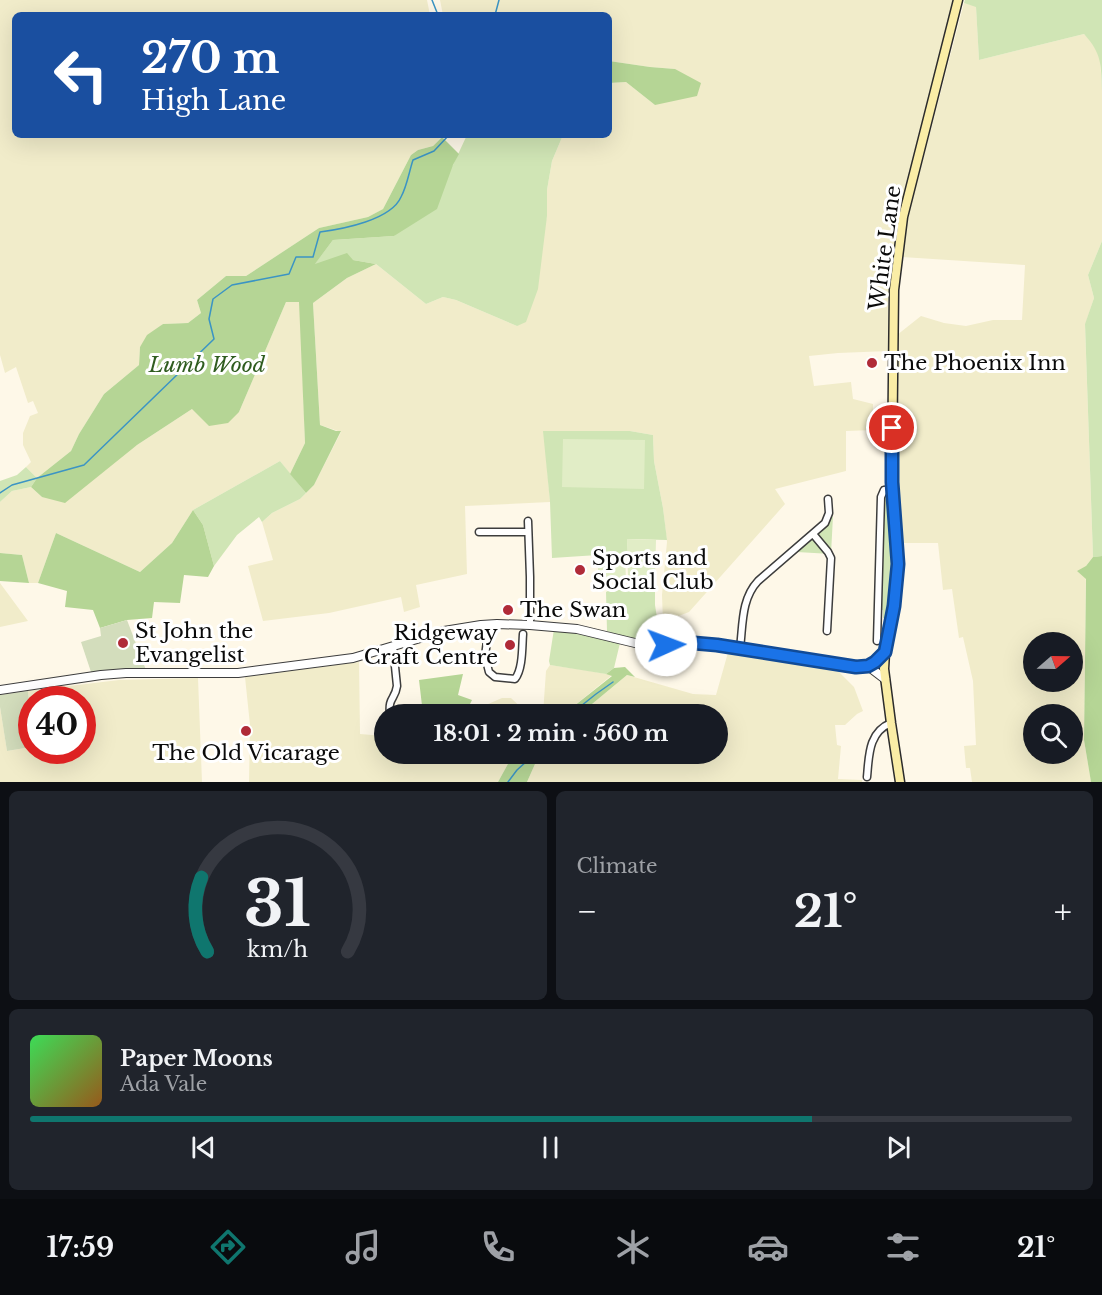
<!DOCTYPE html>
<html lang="en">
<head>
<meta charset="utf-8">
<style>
  :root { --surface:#171b24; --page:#20242c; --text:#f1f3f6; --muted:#9ea1a6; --line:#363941; --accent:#0f766e }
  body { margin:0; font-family:"Libre Baskerville",serif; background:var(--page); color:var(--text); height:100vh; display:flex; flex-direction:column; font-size:22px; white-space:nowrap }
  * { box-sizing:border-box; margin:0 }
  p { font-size:20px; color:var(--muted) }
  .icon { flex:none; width:33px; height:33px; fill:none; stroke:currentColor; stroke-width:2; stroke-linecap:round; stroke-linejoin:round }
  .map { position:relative; height:782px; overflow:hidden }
  .drawer { display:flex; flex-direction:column; gap:9px; padding:9px; background:#0d0f14; flex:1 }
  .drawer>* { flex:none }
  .banner { position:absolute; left:12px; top:12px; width:600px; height:126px; border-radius:9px; box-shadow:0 6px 24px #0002; background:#1a4fa0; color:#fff; overflow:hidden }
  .needle { width:39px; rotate:70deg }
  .tools { position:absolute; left:1023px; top:632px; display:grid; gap:12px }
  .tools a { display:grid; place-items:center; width:60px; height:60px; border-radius:50%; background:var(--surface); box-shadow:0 6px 24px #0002; font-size:30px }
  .speed { position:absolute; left:18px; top:686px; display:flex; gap:12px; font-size:30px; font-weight:700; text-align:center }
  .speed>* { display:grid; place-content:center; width:78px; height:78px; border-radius:50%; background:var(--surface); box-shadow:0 6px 24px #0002; line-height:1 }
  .speed .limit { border:9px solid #d22; background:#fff; color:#111 }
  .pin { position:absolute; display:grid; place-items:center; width:51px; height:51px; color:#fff; margin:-26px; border:3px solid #fff; border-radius:50%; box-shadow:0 2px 6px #0007 }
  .me { position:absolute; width:66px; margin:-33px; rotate:88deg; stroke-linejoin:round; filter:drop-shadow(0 0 4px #0008) }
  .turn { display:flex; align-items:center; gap:21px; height:126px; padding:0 30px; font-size:27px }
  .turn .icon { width:78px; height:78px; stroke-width:2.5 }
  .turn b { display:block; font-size:42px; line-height:51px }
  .big { font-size:45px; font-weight:800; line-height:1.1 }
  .drawer .card { flex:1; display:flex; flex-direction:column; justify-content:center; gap:9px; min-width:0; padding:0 21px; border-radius:9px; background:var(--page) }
  .drawer .dial { align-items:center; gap:0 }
  .dial svg { height:156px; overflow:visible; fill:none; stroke:var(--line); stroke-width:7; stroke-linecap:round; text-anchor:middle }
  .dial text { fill:var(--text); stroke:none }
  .song { display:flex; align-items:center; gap:18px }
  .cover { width:72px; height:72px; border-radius:9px; background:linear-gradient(135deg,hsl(130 70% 55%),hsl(30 70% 35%)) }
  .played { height:6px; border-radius:3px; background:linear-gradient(90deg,var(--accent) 75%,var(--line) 75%) }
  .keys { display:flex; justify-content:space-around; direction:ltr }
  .heat { display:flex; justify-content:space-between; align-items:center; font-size:33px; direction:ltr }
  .drawer .tiles { flex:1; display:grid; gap:9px; grid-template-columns:1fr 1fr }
  .card:last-child { grid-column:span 2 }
  .trip { position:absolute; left:374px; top:704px; width:354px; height:60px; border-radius:30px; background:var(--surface); box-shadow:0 6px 24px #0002; font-weight:800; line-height:60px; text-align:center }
  .dock { display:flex; height:96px; justify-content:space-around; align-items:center; background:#090b0e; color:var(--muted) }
  .dock .icon { width:42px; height:42px }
  .dock .selected { color:var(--accent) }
  .dock b { font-size:27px; color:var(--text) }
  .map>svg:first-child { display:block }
</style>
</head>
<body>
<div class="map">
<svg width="1102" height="782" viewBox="0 0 1102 782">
  <rect width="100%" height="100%" fill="#fef8e8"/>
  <path fill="#f1ecca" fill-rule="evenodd" d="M0,0H427L430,15H15V135H443L433,146L418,150L411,155L383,209L368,217L319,228L246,276H226L197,300L201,313L188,323L163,324L140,347L139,365L104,394L79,434L71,451L37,478L26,467L31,462L23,445V433L30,416L38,413L33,401L28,403L16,367L5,373L0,355Z
    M440,0H954L896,232L888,300L889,351L838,353L809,356L814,386L851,382L853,399L873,404V430L846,431V471L775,489L785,504L689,612L663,622L662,595L667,542L663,508L654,461L653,435L630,431H544L550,502L465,506L467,574L416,585L420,607L404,612L401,597L329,613L263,621L248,566L273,560L262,522L272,513L300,499L314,485L341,432L320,425L313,303L347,278L376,264L426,304L443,297L456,300L517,326L547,216V190L552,161L563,135H609V83L626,82L655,105L675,69L650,67L609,61V15H443Z
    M964,3L976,6L979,60L1084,34L1094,44L1100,57L1102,91V241L1088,275L1094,298L1085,325L1093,557L1086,566L1084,740L1091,782H972L970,768H966L964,746L976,745L973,681L963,637L959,638L952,589L943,590L938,543H901L897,489V335L921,316L944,323L966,326L993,320H1022L1025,265L902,257L906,225ZM1034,642H1072V681H1034ZM1034,714H1072V753H1034Z
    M286,302H300L305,443L290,474L280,461L193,510L172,543L140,572L56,533L38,583H29L22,555L0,553V502L12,491L31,487L42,497L137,445L192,409L239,412Z
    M0,583L28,621L0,627Z
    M729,649L838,670L839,672L854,687L863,711L857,714L845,725H835L837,745L841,746L838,779L862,780V782H527L539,755L541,753H717V714H580L627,675L693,694L716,695Z
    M359,662L360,734L384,736V753H437L443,755L444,753H521L517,758L509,762L498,782H249L250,725L245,677Z
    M550,665L584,670L612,675L564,714H543L546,671Z
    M198,678L202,782H0V707L7,751L31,747L32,750H82V699H32L31,725L28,691L119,680Z
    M502,698H511L528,714H465Z"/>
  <path fill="#d0e5b5" d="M965,0H1102V91C1101,64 1102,54 1084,34L979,60L976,7L964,3Z
    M467,135H563L552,161L547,190V216L538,289L526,322L517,326L456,300L443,297L426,304L376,264L353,260L314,265L333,240L394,236L453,165Z
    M1102,241V556L1093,557L1085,324L1094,298L1088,275Z
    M543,431H630L653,435L654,461L663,508L667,540L627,539L628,553L552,558L550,502Z
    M280,461L306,493L300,499L272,513L262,522L259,517L237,535L214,566L203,525L193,510Z
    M26,467L37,478L31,487L12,491L0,502V481L17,475Z
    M887,491L891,493L893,553L889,618H883V610H881L883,497Z
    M833,516L831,554L797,552L827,523Z
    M653,587L655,589V605L660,637C646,647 621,636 607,631L606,592L608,591Z
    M554,629L620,643L614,668L606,674L550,665L549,661Z"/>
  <path fill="#b5d595" d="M609,61L650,67L675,69L701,83L697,96L655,105L626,82L609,83Z
    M442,137L459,154L453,165L437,209L394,236L333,240L315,264L347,253L353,260L376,264L347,278L313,303L320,425L336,431H341L314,485L306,493L290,474L305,443L299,302H286L239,412L228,423L209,426L192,409L137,445L65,503L42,497L31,487L37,478L71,451L79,434L104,394L139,365L140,347L147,335L163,324L188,323L201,313L197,300L226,276H246L319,228L368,217L383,209L411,155L418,150L433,146Z
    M193,510L203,525L214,566L208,577L184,575L180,603L154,602L152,618L127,620L100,628L93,610L65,607L67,591L38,583L56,533L140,572L172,543Z
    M0,553L22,555L29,583L0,581Z
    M1102,556V782H1091L1084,740L1086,579L1077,571L1086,566L1093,557Z
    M625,667L635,677L627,675L580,714H564L612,676L606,674L614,668Z
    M463,674L458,695L472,700L465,714H423L419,680Z
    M521,753H541L539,755L527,782H498L509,762L517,758Z"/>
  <path fill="#d3ddbc" d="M127,620L146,670L91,672L81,642L101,636L100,628Z
    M28,691L31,725V747L7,751L0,707V695Z"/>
  <path fill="#e1edc6" d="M563,439L645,440L644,489L562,487Z
    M627,539L656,540L655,579L628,578Z
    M625,553L626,581L599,583L597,555Z"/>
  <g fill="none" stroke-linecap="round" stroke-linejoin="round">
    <path stroke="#3b94c4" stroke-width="1.5" d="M432,0L438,15
      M495,15L499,0
      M0,493L12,485L84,465L214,339L209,319L213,299L232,285L289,274L296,257H313L320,232C343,229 391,220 401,197C407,186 409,172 413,160L434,151L449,135
      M571,714L596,694L613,682
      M508,782L517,770L528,760L530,753"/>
    <g stroke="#3d3d3d" stroke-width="9">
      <path id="minor" d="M528,521L530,577V625
        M479,532H528
        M813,534L828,552L831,558L827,631
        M497,624L487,641L485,656L489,672L495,677L515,679C523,669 522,647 523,634
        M877,641L881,497L884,490L893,489
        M740,648C743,625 741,599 758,581L825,523L829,513L828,499
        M390,714C388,697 395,700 397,686L393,647
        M867,777C869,757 868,732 891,723"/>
    </g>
    <g stroke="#3d3d3d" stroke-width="10">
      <path id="tertiary" d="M868,666L885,679
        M0,690L101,675L126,673H238L299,665L353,658L444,631L481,625L497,624L530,625L577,629L635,643L646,644L694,643L717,645L856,667C869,667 876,662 885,652"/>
    </g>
    <g stroke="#2c2c2c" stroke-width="11">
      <path id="secondary" d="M900,782L891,723L884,669L885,652L894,606L898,564L892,467L894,290L903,217L958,0"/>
    </g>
    <use href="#minor" stroke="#fff" stroke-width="6"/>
    <use href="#tertiary" stroke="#fff" stroke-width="8"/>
    <use href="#secondary" stroke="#faeda6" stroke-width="8"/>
  </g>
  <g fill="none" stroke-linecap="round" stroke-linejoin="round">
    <g stroke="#114b97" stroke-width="15">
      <path id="route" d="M666,645L694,643L717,645L856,667L868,666L875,662L885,652L894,606L898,564L892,482V428"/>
    </g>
    <use href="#route" stroke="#1a73e8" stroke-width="10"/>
  </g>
  <g fill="#b02b38" stroke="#fff" stroke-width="2">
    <circle cx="872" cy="363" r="6"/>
    <circle cx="580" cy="570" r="6"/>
    <circle cx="508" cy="610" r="6"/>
    <circle cx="123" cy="643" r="6"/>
    <circle cx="510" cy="645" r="6"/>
    <circle cx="246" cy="731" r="6"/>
  </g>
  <g text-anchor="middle" stroke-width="6" stroke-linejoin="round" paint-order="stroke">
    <g font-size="21" fill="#0a0a0a" stroke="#fff">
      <text transform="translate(885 248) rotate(-82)" y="7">White Lane</text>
    </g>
    <g font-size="21" fill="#0a0a0a" stroke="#fff" text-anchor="start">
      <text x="884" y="370">The Phoenix Inn</text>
      <text x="592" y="565">Sports and<tspan x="592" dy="24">Social Club</tspan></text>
      <text x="520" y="617">The Swan</text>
      <text x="135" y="638">St John the<tspan x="135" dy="24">Evangelist</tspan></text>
      <text x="498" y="640" text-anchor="end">Ridgeway<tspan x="498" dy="24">Craft Centre</tspan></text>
      <text x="246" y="760" text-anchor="middle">The Old Vicarage</text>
    </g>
    <g font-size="21" font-style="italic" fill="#2f5c1f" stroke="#fff">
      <text x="207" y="372">Lumb Wood</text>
    </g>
  </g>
</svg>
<div class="tools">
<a><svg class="needle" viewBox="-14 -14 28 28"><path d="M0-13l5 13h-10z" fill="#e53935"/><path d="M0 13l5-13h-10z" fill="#9ea1a6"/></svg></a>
<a><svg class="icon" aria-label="search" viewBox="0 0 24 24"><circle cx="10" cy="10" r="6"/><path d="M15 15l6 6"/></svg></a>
</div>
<div class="speed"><div class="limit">40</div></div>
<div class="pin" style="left:892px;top:428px;background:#d93025"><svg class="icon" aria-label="arrive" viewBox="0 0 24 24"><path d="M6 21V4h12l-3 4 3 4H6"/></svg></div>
<svg class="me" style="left:666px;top:645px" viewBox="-20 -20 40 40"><circle r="19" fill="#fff"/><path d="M0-13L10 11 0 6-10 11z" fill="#1a73e8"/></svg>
<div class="trip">18:01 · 2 min · 560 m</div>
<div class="banner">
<div class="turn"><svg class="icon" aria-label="left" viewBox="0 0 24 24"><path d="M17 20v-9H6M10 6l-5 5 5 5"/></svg><div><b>270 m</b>High Lane</div></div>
</div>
</div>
<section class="drawer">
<div class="tiles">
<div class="card dial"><svg viewBox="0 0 100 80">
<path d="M14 69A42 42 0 1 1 86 69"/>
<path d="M14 69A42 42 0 0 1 11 31" stroke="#0f766e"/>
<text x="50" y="56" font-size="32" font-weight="700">31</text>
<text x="50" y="72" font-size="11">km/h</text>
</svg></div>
<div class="card"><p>Climate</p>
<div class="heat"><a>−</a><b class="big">21°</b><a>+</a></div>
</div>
<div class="card">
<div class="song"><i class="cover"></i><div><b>Paper Moons</b><p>Ada Vale</p></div></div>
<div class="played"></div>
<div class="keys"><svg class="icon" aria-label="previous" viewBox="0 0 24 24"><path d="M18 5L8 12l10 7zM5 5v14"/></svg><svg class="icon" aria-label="pause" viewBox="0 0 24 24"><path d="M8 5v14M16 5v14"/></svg><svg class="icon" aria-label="next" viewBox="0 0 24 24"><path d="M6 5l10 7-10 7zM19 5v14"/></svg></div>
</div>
</div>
</section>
<nav class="dock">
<b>17:59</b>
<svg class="icon selected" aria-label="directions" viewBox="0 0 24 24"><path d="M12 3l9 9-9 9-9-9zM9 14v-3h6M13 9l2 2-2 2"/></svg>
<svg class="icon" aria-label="music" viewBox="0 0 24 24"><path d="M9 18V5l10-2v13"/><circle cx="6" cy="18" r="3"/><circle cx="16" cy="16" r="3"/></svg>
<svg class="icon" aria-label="phone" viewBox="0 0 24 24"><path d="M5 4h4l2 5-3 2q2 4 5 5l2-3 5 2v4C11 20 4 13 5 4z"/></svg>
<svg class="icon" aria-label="climate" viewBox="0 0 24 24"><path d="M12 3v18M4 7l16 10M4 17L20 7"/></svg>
<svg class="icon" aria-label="car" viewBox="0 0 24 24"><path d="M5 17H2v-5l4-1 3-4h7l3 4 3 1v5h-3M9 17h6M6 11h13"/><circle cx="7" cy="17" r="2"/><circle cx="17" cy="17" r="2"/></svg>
<svg class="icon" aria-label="filters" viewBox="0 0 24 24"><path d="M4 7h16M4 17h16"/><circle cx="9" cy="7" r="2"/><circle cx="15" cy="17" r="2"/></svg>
<b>21°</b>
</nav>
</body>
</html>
